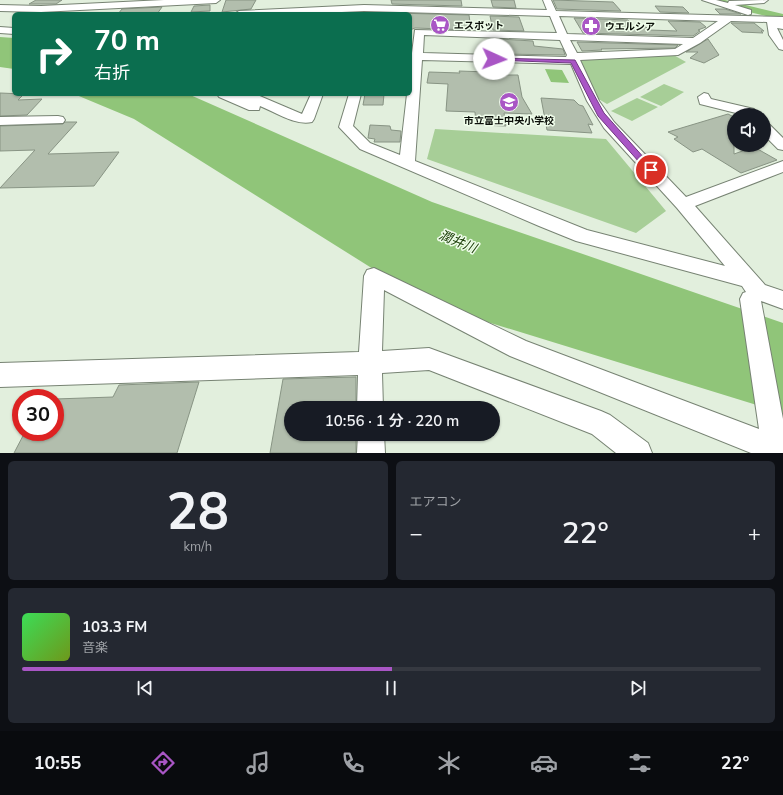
<!DOCTYPE html>
<html lang="ja">
<head>
<meta charset="utf-8">
<style>
  :root { --surface:#171b24; --page:#242831; --text:#f1f3f6; --muted:#9ea1a6; --line:#363941; --accent:#a956c5 }
  body { margin:0; font-family:"Nunito Sans","Noto Sans JP",sans-serif; background:var(--page); color:var(--text); height:100vh; display:flex; flex-direction:column; font-size:15px; white-space:nowrap }
  * { box-sizing:border-box; margin:0 }
  p { font-size:13px; color:var(--muted) }
  .icon { flex:none; width:22px; height:22px; fill:none; stroke:currentColor; stroke-width:2; stroke-linecap:round; stroke-linejoin:round }
  .map { position:relative; height:453px; overflow:hidden }
  .drawer { display:flex; flex-direction:column; gap:8px; padding:8px; background:#0d0f14; flex:1 }
  .drawer>* { flex:none }
  .top-card { position:absolute; left:12px; top:12px; width:400px; height:84px; border-radius:6px; box-shadow:0 1px 3px #0004; background:#0b6e4f; color:#fff; overflow:hidden }
  .buttons { position:absolute; left:727px; top:108px; display:grid; gap:8px }
  .buttons a { display:grid; place-items:center; width:44px; height:44px; border-radius:50%; background:var(--surface); box-shadow:0 1px 3px #0004; font-size:20px }
  .speed { position:absolute; left:12px; top:389px; display:flex; gap:8px; font-size:20px; font-weight:700; text-align:center }
  .speed>* { display:grid; place-content:center; width:52px; height:52px; border-radius:50%; background:var(--surface); box-shadow:0 1px 3px #0004; line-height:1 }
  .speed .limit { border:6px solid #d22; background:#fff; color:#111 }
  .pin { position:absolute; display:grid; place-items:center; width:34px; height:34px; color:#fff; margin:-17px; border:2px solid #fff; border-radius:50%; box-shadow:0 1px 4px #0007 }
  .me { position:absolute; width:44px; margin:-22px; rotate:92deg; stroke-linejoin:round; filter:drop-shadow(0 0 3px #0008) }
  .turn { display:flex; align-items:center; gap:14px; height:84px; padding:0 16px; font-size:18px }
  .turn .icon { width:52px; height:52px; stroke-width:2.5 }
  .turn b { display:block; font-size:28px; line-height:34px }
  .big { font-size:30px; font-weight:600; line-height:1.1 }
  .drawer .tile { flex:1; display:flex; flex-direction:column; justify-content:center; gap:6px; min-width:0; padding:0 14px; border-radius:6px; background:var(--page) }
  .drawer .dial { align-items:center; gap:0 }
  .dial b { font-size:52px; line-height:1 }
  .song { display:flex; align-items:center; gap:12px }
  .cover { width:48px; height:48px; border-radius:6px; background:linear-gradient(135deg,hsl(130 70% 55%),hsl(80 70% 35%)) }
  .played { height:4px; border-radius:2px; background:linear-gradient(90deg,var(--accent) 50%,var(--line) 50%) }
  .keys { display:flex; justify-content:space-around; direction:ltr }
  .heat { display:flex; justify-content:space-between; align-items:center; font-size:22px; direction:ltr }
  .drawer .tiles { flex:1; display:grid; gap:8px; grid-template-columns:1fr 1fr }
  .tile:last-child { grid-column:span 2 }
  .trip { position:absolute; left:284px; top:401px; width:216px; height:40px; border-radius:20px; background:var(--surface); box-shadow:0 1px 3px #0004; font-weight:600; line-height:40px; text-align:center }
  .tab-bar { display:flex; height:64px; justify-content:space-around; align-items:center; background:#090b0e; color:var(--muted) }
  .tab-bar .icon { width:28px; height:28px }
  .tab-bar .active { color:var(--accent) }
  .tab-bar b { font-size:18px; color:var(--text) }
  .map>svg:first-child { display:block }
</style>
</head>
<body>
<div class="map">
<svg width="783" height="453" viewBox="0 0 783 453">
  <rect width="100%" height="100%" fill="#e2efdd"/>
  <path fill="#a7ce97" d="M670,53L686,62L607,104L595,97L579,59Z
    M664,84L684,92L661,106L640,97Z
    M637,98L658,107L632,121L611,111Z
    M435,129L606,139L666,211L636,233L427,159Z"/>
  <path fill="#90c579" d="M0,37L14,38V69L0,67Z
    M545,69L562,70L569,83L551,82Z
    M74,94H188L432,202L783,323V413L429,304L134,119Z"/>
  <g fill="none" stroke-linecap="round" stroke-linejoin="round">
    <path fill="#90c579" fill-rule="evenodd" d="M706,0H725L783,14V20L707,2Z"/>
  </g>
  <path fill="#b2bead" stroke="#889484" d="M36,0H62L56,4H29Z
    M226,0H256L251,9L222,12Z
    M391,0H461L462,6L392,4Z
    M491,0H514L516,8L493,7Z
    M553,0L613,2L621,11L557,9Z
    M210,5V11L191,12L194,6Z
    M655,6L683,7L689,13L660,12Z
    M162,7L157,14H118L122,9Z
    M715,9H725L741,14H720Z
    M395,13L469,15L471,30L415,28L410,30V14Z
    M490,16L519,17L524,31L493,30Z
    M574,18L628,20L634,26L646,27L649,30L677,31L668,21L700,22L706,27L698,30L700,31L693,36L583,33Z
    M731,23H754L764,31H761L763,33L742,32Z
    M499,39L533,41L534,46L563,49L565,55L501,54Z
    M708,39L719,55L704,63L690,58L698,52H686Z
    M577,42L678,45L675,48L601,49L602,50L582,51Z
    M459,71L488,72L486,75H518L522,97L532,114L504,113L506,126L476,125L475,112L446,111L448,84L427,83L429,72L460,73Z
    M0,93L24,94L18,100L42,99L27,115L0,116Z
    M365,94H384L383,105H363Z
    M541,98L574,100L579,105L583,106L593,125L588,124L592,133L547,130Z
    M728,114L734,117V154L754,147L777,160L741,173L702,149L693,152L674,139L678,137L668,132Z
    M65,122H77L48,154L119,152L94,186L0,188L35,150L0,151V126L63,124Z
    M370,125L390,126L391,130L401,131L400,142H374L375,139L368,138Z
    M356,377V408H291V434H356V453H270L283,379Z
    M199,382L177,453H14L25,432H55V399L113,397L119,385Z"/>
  <g fill="none" stroke-linecap="round" stroke-linejoin="round">
    <g stroke="#778373" stroke-width="2">
      <path id="minor" d="M164,0H220L216,3L41,12L0,11V5L41,6Z
        M543,0H551L556,11L783,17V29L777,28L783,40V50L779,49L769,35L767,22L731,21L700,43L678,55L580,60L599,101L614,122L686,197L783,161V172L695,206L765,285L783,291V309L761,301L783,419V453H751L510,356L384,290L382,351L429,348L601,411L610,415L648,443L652,453H616L592,434L429,370L382,373L383,408H357L358,375L0,387V363L359,352L364,276L367,270L374,268L526,341L759,429L740,299L743,293L746,292L742,286L576,241L539,226L360,149L339,127L349,94H361L353,126L370,143L400,155L407,94H410V53H412L415,30L557,33L550,16L364,11L297,14H234L239,11L364,5L547,10ZM559,16L718,21L693,38L567,34ZM424,35L560,40L567,55L566,57L423,53ZM570,40L683,44L675,49L577,53ZM422,60L571,64L587,101L604,128L677,208L725,266L587,230L415,161Z
        M702,0H716L728,3L729,1L768,0L764,3L735,5L751,10V14L748,15Z
        M0,27L14,28V34L0,33Z
        M704,93L708,94L711,99L754,109L759,115H744L700,104L698,97Z
        M217,94H234L239,96L238,94H255L302,114L311,94H323L314,119L312,122C295,126 275,112 260,106L259,110H249L219,97Z
        M58,116L63,117L65,120L63,123L0,125V117Z
        M764,123L769,124L783,138V150L778,149L764,135Z
        M358,434H384L385,453H357Z"/>
    </g>
    <use href="#minor" fill="#fff" fill-rule="evenodd"/>
  </g>
  <path fill="#a956c5" stroke="#6e3880" d="M492,58L575,60L604,113L654,169V172H648L598,116L571,63L494,60Z"/>
  <defs>
    <g id="supermarket-disc" transform="scale(1)"><circle r="9.5" fill="#a956c5" stroke="#effdea"/><path d="M-6-5.5h2.5l.6 2H6L4.5 2H-2.5L-4.4-4H-6ZM-1.5 3.2a1.3 1.3 0 1 0 .1 0ZM3 3.2a1.3 1.3 0 1 0 .1 0Z" fill="#fff"/></g>
    <g id="pharmacy-disc" transform="scale(1)"><circle r="9.5" fill="#a956c5" stroke="#effdea"/><path d="M-2-6h4v4h4v4h-4v4h-4v-4h-4v-4h4Z" fill="#fff"/></g>
    <g id="school-disc" transform="scale(1)"><circle r="9.5" fill="#a956c5" stroke="#effdea"/><path d="M0-5L7-2L0 1L-7-2ZM-4 1L0 2.5L4 1V4Q0 6-4 4Z" fill="#fff"/></g>
  </defs>
  <g fill-rule="evenodd">
    <use href="#supermarket-disc" x="440" y="25"/>
    <use href="#pharmacy-disc" x="591" y="26"/>
    <use href="#school-disc" x="509" y="102"/>
  </g>
  <g text-anchor="middle" stroke-width="3" stroke-linejoin="round" paint-order="stroke">
    <g font-size="10" font-weight="bold" fill="#0a0e08" stroke="#effdea" text-anchor="start">
      <text x="454" y="29">エスポット</text>
      <text x="605" y="30">ウエルシア</text>
      <text x="509" y="124" text-anchor="middle">市立富士中央小学校</text>
    </g>
    <g font-size="13" font-style="italic" fill="#1d400a" stroke="#effdea">
      <text transform="translate(458 241) rotate(22)" y="5">潤井川</text>
    </g>
  </g>
</svg>
<div class="buttons">
<a><svg class="icon" aria-label="sound" viewBox="0 0 24 24"><path d="M4 9h4l5-4v14l-5-4H4zM17 9q2 3 0 6"/></svg></a>
</div>
<div class="speed"><div class="limit">30</div></div>
<div class="pin" style="left:651px;top:170px;background:#d93025"><svg class="icon" aria-label="arrive" viewBox="0 0 24 24"><path d="M6 21V4h12l-3 4 3 4H6"/></svg></div>
<svg class="me" style="left:494px;top:59px" viewBox="-20 -20 40 40"><circle r="19" fill="#fff"/><path d="M0-13L10 11 0 6-10 11z" fill="#a956c5"/></svg>
<div class="trip">10:56 · 1 分 · 220 m</div>
<div class="top-card">
<div class="turn"><svg class="icon" aria-label="right" viewBox="0 0 24 24"><path d="M7 20v-9h11M14 6l5 5-5 5"/></svg><div><b>70 m</b>右折</div></div>
</div>
</div>
<section class="drawer">
<div class="tiles">
<div class="tile dial"><b>28</b><p>km/h</p></div>
<div class="tile"><p>エアコン</p>
<div class="heat"><a>−</a><b class="big">22°</b><a>+</a></div>
</div>
<div class="tile">
<div class="song"><i class="cover"></i><div><b>103.3 FM</b><p>音楽</p></div></div>
<div class="played"></div>
<div class="keys"><svg class="icon" aria-label="previous" viewBox="0 0 24 24"><path d="M18 5L8 12l10 7zM5 5v14"/></svg><svg class="icon" aria-label="pause" viewBox="0 0 24 24"><path d="M8 5v14M16 5v14"/></svg><svg class="icon" aria-label="next" viewBox="0 0 24 24"><path d="M6 5l10 7-10 7zM19 5v14"/></svg></div>
</div>
</div>
</section>
<nav class="tab-bar">
<b>10:55</b>
<svg class="icon active" aria-label="directions" viewBox="0 0 24 24"><path d="M12 3l9 9-9 9-9-9zM9 14v-3h6M13 9l2 2-2 2"/></svg>
<svg class="icon" aria-label="music" viewBox="0 0 24 24"><path d="M9 18V5l10-2v13"/><circle cx="6" cy="18" r="3"/><circle cx="16" cy="16" r="3"/></svg>
<svg class="icon" aria-label="phone" viewBox="0 0 24 24"><path d="M5 4h4l2 5-3 2q2 4 5 5l2-3 5 2v4C11 20 4 13 5 4z"/></svg>
<svg class="icon" aria-label="climate" viewBox="0 0 24 24"><path d="M12 3v18M4 7l16 10M4 17L20 7"/></svg>
<svg class="icon" aria-label="car" viewBox="0 0 24 24"><path d="M5 17H2v-5l4-1 3-4h7l3 4 3 1v5h-3M9 17h6M6 11h13"/><circle cx="7" cy="17" r="2"/><circle cx="17" cy="17" r="2"/></svg>
<svg class="icon" aria-label="filters" viewBox="0 0 24 24"><path d="M4 7h16M4 17h16"/><circle cx="9" cy="7" r="2"/><circle cx="15" cy="17" r="2"/></svg>
<b>22°</b>
</nav>
</body>
</html>
